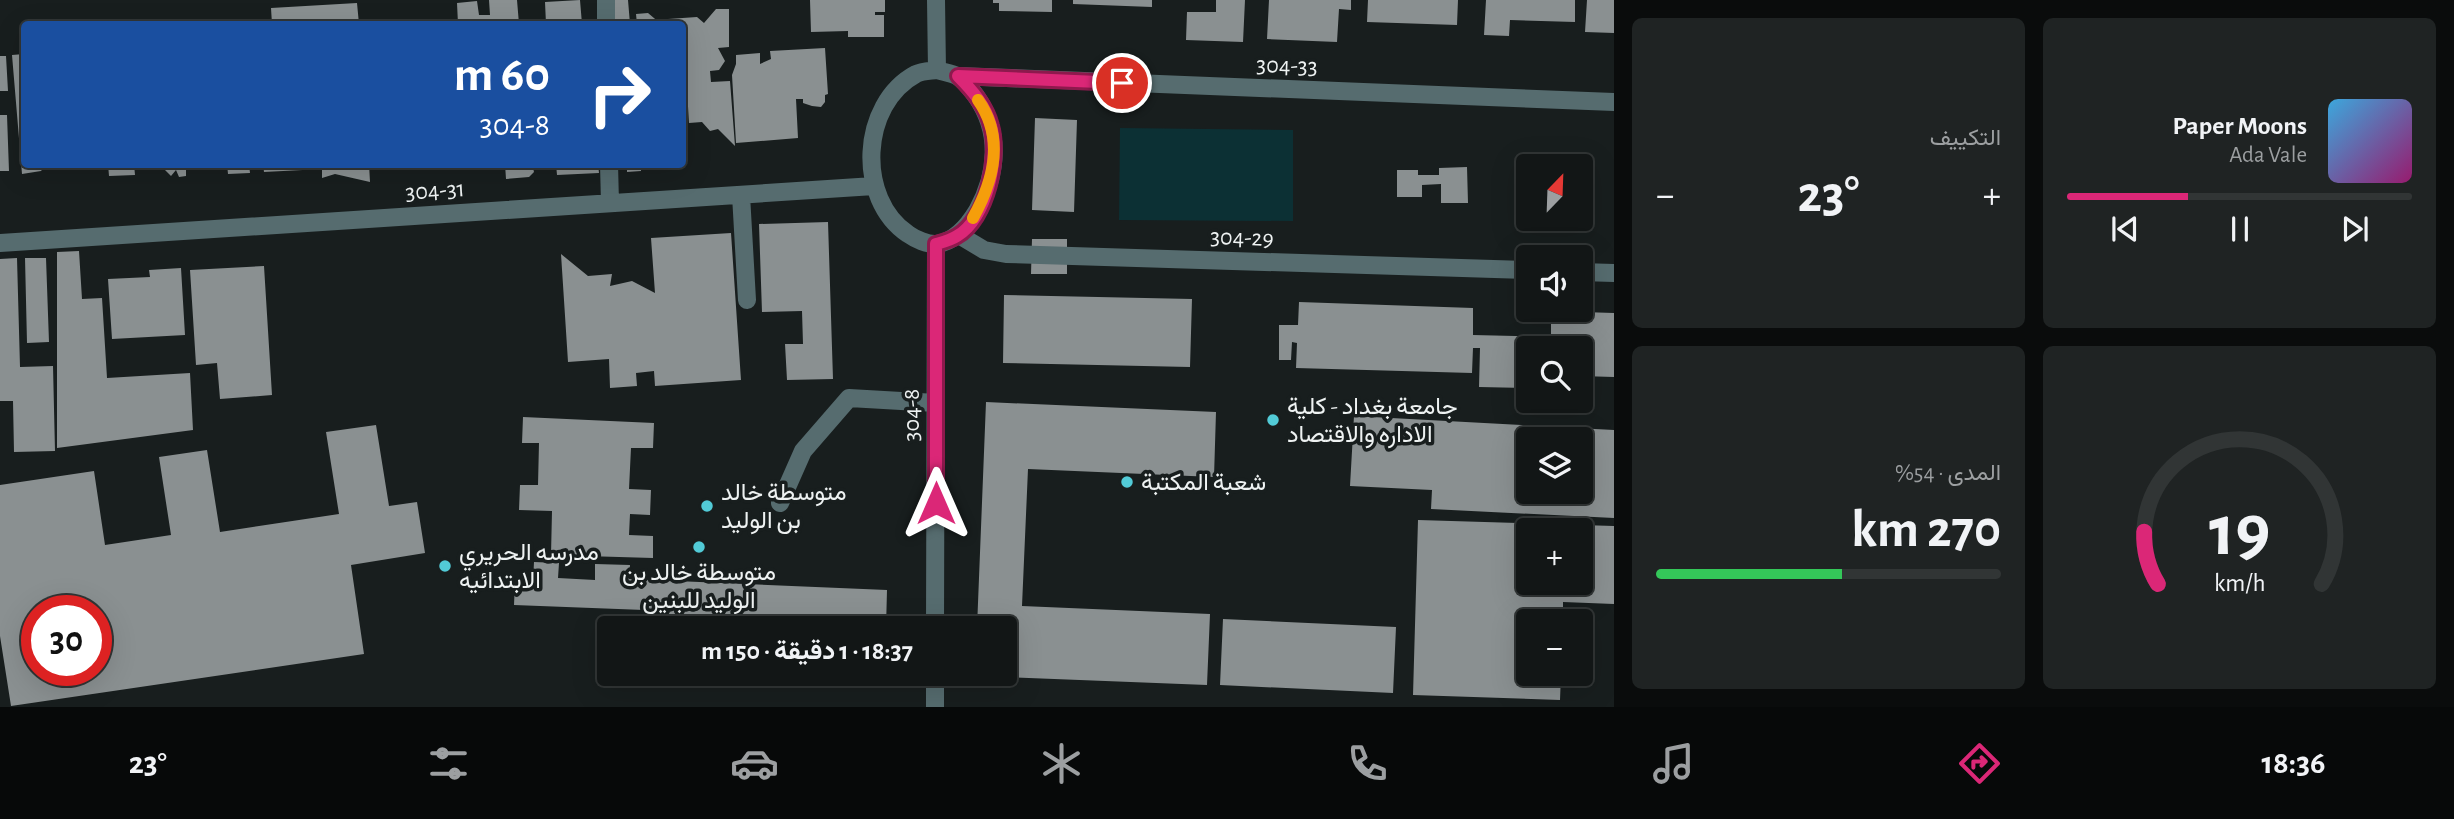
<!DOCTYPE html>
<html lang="ar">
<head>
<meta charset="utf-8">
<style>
  :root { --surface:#121616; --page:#1f2323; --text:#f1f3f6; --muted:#9c9fa1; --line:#313535; --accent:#db2777 }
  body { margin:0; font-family:"Alegreya Sans",Vazirmatn,sans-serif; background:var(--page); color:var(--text); direction:rtl; height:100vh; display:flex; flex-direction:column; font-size:26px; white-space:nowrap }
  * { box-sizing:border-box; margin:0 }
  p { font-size:23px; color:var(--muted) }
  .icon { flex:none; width:38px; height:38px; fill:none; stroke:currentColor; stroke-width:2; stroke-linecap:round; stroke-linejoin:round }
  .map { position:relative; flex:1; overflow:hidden; direction:ltr }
  .details { display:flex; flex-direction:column; gap:18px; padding:18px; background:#0a0c0c; width:840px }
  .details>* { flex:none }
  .top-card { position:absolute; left:21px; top:21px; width:665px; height:147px; border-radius:7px; box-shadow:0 7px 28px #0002,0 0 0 2px var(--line); direction:rtl; background:#1a4fa0; color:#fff; overflow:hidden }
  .needle { width:46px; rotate:23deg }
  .controls { position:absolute; left:1516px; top:154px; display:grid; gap:14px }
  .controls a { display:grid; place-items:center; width:77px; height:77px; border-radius:7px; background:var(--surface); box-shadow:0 7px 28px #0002,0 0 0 2px var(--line); font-size:35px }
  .speed { position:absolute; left:21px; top:595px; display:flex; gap:14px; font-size:35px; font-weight:700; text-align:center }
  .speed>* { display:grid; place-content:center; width:91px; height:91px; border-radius:50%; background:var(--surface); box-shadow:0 7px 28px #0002,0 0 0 2px var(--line); line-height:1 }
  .speed .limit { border:10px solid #d22; background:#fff; color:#111 }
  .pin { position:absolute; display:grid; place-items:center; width:60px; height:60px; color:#fff; margin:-30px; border:4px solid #fff; border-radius:50%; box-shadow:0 2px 7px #0007 }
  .me { position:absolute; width:77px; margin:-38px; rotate:0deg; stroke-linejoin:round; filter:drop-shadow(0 0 5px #0008) }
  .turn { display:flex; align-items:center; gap:24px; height:147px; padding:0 21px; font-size:32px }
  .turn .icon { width:91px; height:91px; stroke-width:2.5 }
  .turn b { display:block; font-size:49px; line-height:60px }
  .big { font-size:52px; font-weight:700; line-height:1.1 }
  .details .card { flex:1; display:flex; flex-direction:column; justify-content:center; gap:10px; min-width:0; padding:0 24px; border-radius:10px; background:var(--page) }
  .details .dial { align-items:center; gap:0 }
  .dial svg { height:182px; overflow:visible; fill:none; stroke:var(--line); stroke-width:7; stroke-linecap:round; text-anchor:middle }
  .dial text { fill:var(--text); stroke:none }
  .song { display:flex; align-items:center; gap:21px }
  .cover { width:84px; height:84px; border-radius:10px; background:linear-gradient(135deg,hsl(200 70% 55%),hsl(320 70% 35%)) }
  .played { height:7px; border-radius:4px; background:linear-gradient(90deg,var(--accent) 35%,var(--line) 35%) }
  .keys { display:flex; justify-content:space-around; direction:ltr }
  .heat { display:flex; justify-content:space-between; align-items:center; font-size:38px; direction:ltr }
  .charge { height:10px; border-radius:5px; background:linear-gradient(90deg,#34c759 54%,var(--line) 0) }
  .details .tiles { flex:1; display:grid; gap:18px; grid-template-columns:repeat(2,1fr) }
  .trip { position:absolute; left:597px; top:616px; width:420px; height:70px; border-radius:7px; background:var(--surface); box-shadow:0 7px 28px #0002,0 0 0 2px var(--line); font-weight:700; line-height:70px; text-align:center; direction:rtl }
  .dock { display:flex; height:112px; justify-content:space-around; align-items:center; background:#070909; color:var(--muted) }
  .dock .icon { width:49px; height:49px }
  .dock .on { color:var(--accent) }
  .dock b { font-size:32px; color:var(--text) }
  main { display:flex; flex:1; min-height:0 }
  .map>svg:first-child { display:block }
</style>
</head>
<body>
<main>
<section class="details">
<div class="tiles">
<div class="card">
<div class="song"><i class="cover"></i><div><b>Paper Moons</b><p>Ada Vale</p></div></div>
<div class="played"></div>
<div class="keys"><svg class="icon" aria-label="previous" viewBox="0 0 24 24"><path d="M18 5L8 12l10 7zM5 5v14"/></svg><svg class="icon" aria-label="pause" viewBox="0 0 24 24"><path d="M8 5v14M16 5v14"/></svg><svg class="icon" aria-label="next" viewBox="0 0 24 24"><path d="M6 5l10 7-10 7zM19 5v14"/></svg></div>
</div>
<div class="card"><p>التكييف</p>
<div class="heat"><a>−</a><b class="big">23°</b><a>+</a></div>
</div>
<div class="card dial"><svg viewBox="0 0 100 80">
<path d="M14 69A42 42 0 1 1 86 69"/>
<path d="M14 69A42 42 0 0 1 8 46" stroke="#db2777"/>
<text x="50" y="56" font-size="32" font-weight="700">19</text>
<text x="50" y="72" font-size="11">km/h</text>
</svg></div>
<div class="card"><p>المدى · 54%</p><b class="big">270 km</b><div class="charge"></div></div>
</div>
</section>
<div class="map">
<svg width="1614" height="707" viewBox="0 0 1614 707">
  <rect width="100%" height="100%" fill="#181e1e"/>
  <path fill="#0c3034" d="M1120,128L1293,130V221L1119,220Z"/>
  <path fill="#8a9091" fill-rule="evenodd" d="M489,0H517L519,24H458L457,3L477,1L479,15H490Z
    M580,0L582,24H546L545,2Z
    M610,0H628L630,24H611Z
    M810,0H885V12H875V15H884V37H848V31L811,32Z
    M993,0H1052V12L999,11V3H993Z
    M1073,0H1152V7L1073,4Z
    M1216,0H1245L1243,42L1186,40L1187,12H1216Z
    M1269,0H1351V10L1339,9L1337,42L1267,39Z
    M1368,0H1458L1457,25L1367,22Z
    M1486,0H1575V22L1510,20L1509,36L1484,35Z
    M1587,0H1614V33L1585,32Z
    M357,3L359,24H272L271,8Z
    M716,9H729V47L718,48L725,61L719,70L710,71L711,82L730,81L735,146L718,129L710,131L702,122L689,123L685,57H682V24H663L668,19L697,17L704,23Z
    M648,13L661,24H637L636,14Z
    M825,48L828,94L825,95V102L821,107L812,106L803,103V99H796L798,138L736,143L732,75L736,64V55L760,53V64L771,59L770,51Z
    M24,54V164H62L60,170L45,166L41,171L22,174L12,55Z
    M0,56H6L8,91H0Z
    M682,67H685L687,123H682Z
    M0,115H7L9,171H0Z
    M1035,118L1077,120L1074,212L1032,210Z
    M108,164H134L135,175L109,176Z
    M163,164H186V176L179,177L176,170L171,176L163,168Z
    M227,164H249L250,173L228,174Z
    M263,164H369L370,182L335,174L322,178V169L264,172Z
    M505,164H532L534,172L529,177L506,179Z
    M556,164H598L599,173L557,175Z
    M627,164H641V171L627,172Z
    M1467,167L1468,203H1441V184L1422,185V197H1397V170H1418V175H1439V168Z
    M828,222L833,379L787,380L785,344H803L802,311L762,312L759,224Z
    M731,233L741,380L655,386L654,371L636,373L637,386L610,388L609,359L568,362L561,254L588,276L612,274L610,286L632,281L655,293L651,238Z
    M1032,239H1067V274H1031Z
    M79,251L82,299L102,298L107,378L190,373L193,430L57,448V252Z
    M17,258L20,367L53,366L55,451L14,452L13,401H0V259Z
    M25,258H46L49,342L27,343Z
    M264,266L272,395L220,399L217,363L196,365L190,270Z
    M181,268L185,335L112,339L108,279L150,277L149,270Z
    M1004,295L1192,299L1190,367L1003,363Z
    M1299,302L1473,308V335L1551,337V311L1614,313V377L1580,376V348H1528V388L1479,387L1480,348H1473L1472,373L1296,368L1297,343L1292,342L1291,360H1279V325H1298Z
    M986,402L1216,412L1214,477L1028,469L1022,606L1210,614L1207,685L979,676V674H1004V628H977Z
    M1354,416L1614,430V518L1431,509L1432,490L1350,486ZM1528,439H1580V492H1528Z
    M523,417L654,423L653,448H631L629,489L651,490L650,515L630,514L629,535L653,536V558L551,555L552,511L519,510L520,485H538L539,443H522Z
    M376,425L389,506L417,502L425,553L351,565L364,654L11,706L0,636V485L94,471L105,545L171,535L159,457L207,450L220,532L339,514L326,432ZM37,611H96V670H37Z
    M1418,520L1614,526V604L1563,602V621H1528V674H1561L1560,700L1413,695ZM1528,530H1580V583H1528Z
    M534,562L559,563L558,578L595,580V564L630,565L629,579L887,590L886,628H643L644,610L514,605L515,581L533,582Z
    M1223,619L1396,627L1393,693L1220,685Z"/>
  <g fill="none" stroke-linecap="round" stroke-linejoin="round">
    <path stroke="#566c6f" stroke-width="18" d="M606,0V24
      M936,0L937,70
      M937,70C943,72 952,73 957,76C964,80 971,89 976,96C1001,132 998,173 977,211C968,226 956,241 937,244C928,245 915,239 908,234C856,199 860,104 916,74C922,71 930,71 937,70Z
      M958,76L1614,102
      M609,164L610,203
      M741,195L747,300
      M959,235L984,250L1006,254L1528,270
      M0,243L874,186
      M1580,272L1614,273
      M780,503L803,451L849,398L936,403
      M935,628L936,244
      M935,707V674"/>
  </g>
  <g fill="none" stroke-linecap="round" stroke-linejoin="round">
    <g stroke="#8e194d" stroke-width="18">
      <path id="route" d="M936,503V244C943,242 951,240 957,236C987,219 1000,157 991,126C986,106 972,90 958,76L1122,83"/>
    </g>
    <use href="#route" stroke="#db2777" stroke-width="12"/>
    <path stroke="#f59e0b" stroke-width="12" d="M973,218C994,180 1005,138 978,100"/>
  </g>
  <g fill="#52cbd7" stroke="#181e1e" stroke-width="2.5">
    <circle cx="1273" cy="420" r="7"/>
    <circle cx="1127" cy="482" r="7"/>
    <circle cx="707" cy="506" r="7"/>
    <circle cx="699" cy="547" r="7"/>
    <circle cx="445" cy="566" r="7"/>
  </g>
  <g text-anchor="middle" stroke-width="7" stroke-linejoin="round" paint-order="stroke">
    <g font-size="24" fill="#eef2f2" stroke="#181e1e">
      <text transform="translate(1287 65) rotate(2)" y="8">304-33</text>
      <text transform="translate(435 190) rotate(-4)" y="8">304-31</text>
      <text transform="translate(1242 237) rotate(2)" y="8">304-29</text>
      <text transform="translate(911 415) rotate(-90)" y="8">304-8</text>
    </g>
    <g font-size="24" fill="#eef2f2" stroke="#181e1e" text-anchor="start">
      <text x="1287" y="414">جامعة بغداد - كلية<tspan x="1287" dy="28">الاداره والاقتصاد</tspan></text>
      <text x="1141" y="490">شعبة المكتبة</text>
      <text x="721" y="500">متوسطة خالد<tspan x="721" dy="28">بن الوليد</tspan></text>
      <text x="459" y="560">مدرسه الحريري<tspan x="459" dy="28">الابتدائيه</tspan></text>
      <text x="699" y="580" text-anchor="middle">متوسطة خالد بن<tspan x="699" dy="28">الوليد للبنين</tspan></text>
    </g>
  </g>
</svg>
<div class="controls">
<a><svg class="needle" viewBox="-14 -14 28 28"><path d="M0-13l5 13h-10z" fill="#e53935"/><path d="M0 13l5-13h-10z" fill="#9c9fa1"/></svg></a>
<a><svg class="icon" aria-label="sound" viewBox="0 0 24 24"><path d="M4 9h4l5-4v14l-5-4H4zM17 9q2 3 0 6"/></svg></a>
<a><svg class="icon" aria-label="search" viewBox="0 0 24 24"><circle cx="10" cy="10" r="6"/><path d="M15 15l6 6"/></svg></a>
<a><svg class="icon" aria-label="layers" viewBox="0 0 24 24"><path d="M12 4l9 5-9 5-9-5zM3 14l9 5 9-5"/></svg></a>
<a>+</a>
<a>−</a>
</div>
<div class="speed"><div class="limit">30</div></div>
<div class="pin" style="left:1122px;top:83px;background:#d93025"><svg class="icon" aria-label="arrive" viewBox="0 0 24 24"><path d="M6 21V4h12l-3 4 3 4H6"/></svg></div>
<svg class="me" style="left:936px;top:503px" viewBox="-20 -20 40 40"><path d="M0-17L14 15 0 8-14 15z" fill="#db2777" stroke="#fff" stroke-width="4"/></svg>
<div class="trip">18:37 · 1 دقيقة · 150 m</div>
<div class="top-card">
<div class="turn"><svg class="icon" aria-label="right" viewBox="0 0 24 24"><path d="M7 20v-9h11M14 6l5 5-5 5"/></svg><div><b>60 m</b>304-8</div></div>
</div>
</div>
</main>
<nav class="dock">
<b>18:36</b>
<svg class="icon on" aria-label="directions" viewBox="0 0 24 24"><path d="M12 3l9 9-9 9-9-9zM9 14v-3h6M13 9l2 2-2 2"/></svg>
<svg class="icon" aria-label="music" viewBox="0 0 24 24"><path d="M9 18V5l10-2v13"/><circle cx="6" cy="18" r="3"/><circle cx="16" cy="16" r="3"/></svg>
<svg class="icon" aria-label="phone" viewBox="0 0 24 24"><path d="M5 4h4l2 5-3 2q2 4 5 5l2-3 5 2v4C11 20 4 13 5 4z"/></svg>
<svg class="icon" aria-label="climate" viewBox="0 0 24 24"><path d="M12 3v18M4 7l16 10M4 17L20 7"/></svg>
<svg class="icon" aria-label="car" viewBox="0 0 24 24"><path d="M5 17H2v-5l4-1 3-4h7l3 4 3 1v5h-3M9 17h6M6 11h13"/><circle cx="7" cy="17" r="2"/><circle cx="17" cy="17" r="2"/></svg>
<svg class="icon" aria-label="filters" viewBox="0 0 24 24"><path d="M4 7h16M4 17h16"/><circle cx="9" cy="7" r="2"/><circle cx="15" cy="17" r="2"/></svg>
<b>23°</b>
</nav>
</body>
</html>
